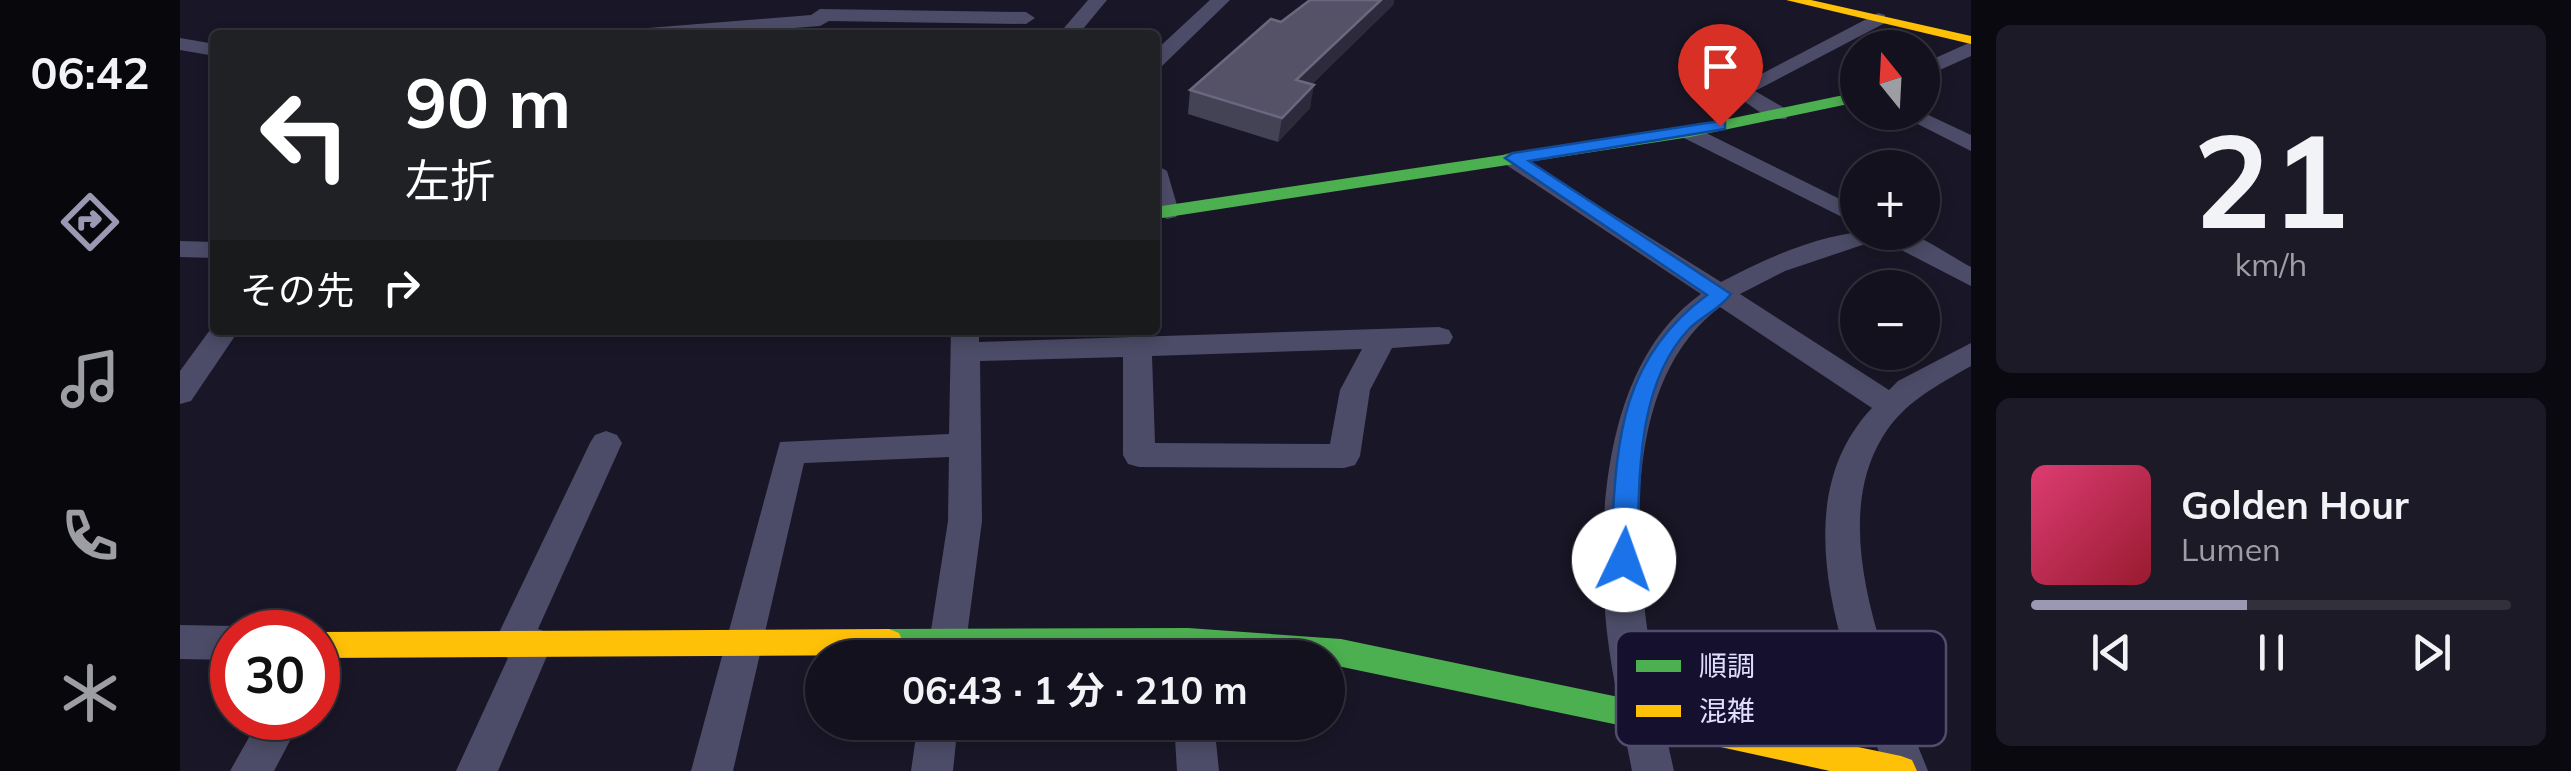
<!DOCTYPE html>
<html lang="ja">
<head>
<meta charset="utf-8">
<style>
  :root { --surface:#13111d; --page:#1c1a26; --text:#f1f3f6; --muted:#9d9da4; --line:#32313b; --accent:#9a98b3 }
  body { margin:0; font-family:Mulish,"Noto Sans JP",sans-serif; background:var(--page); color:var(--text); height:100vh; display:flex; flex-direction:column; font-size:38px; white-space:nowrap }
  * { box-sizing:border-box; margin:0 }
  p { font-size:32px; color:var(--muted) }
  .icon { flex:none; width:55px; height:55px; fill:none; stroke:currentColor; stroke-width:2; stroke-linecap:round; stroke-linejoin:round }
  .map { position:relative; flex:1; overflow:hidden }
  .details { display:flex; flex-direction:column; gap:25px; padding:25px; background:#0a0910; width:600px }
  .details>* { flex:none }
  .top-card { position:absolute; left:30px; top:30px; width:950px; height:305px; border-radius:10px; box-shadow:0 5px 15px #0003,0 0 0 2px var(--line); background:#202124; color:#fff; overflow:hidden }
  .needle { width:65px; rotate:342deg }
  .controls { position:absolute; left:1660px; top:30px; display:grid; gap:20px }
  .controls a { display:grid; place-items:center; width:100px; height:100px; border-radius:50%; background:var(--surface); box-shadow:0 5px 15px #0003,0 0 0 2px var(--line); font-size:50px }
  .speed { position:absolute; left:30px; top:610px; display:flex; gap:20px; font-size:50px; font-weight:700; text-align:center }
  .speed>* { display:grid; place-content:center; width:130px; height:130px; border-radius:50%; background:var(--surface); box-shadow:0 5px 15px #0003,0 0 0 2px var(--line); line-height:1 }
  .speed .limit { border:15px solid #d22; background:#fff; color:#111 }
  .pin { position:absolute; display:grid; place-items:center; width:85px; height:85px; color:#fff; margin:-102px -42px; border-radius:50% 50% 50% 0; rotate:-45deg; box-shadow:0 0 10px #0007 }
  .pin .icon { rotate:45deg }
  .me { position:absolute; width:110px; margin:-55px; rotate:3deg; stroke-linejoin:round; filter:drop-shadow(0 0 8px #0008) }
  .turn { display:flex; align-items:center; gap:35px; height:210px; padding:0 30px; font-size:45px }
  .turn .icon { width:130px; height:130px; stroke-width:2.5 }
  .turn b { display:block; font-size:70px; line-height:85px }
  .then { display:flex; align-items:center; height:95px; padding:0 30px; background:#0003; gap:20px; font-size:38px }
  .details .card { flex:1; display:flex; flex-direction:column; justify-content:center; gap:15px; min-width:0; padding:0 35px; border-radius:15px; background:var(--page) }
  .details .dial { align-items:center; gap:0 }
  .dial b { font-size:130px; line-height:1 }
  .song { display:flex; align-items:center; gap:30px }
  .cover { width:120px; height:120px; border-radius:15px; background:linear-gradient(135deg,hsl(340 70% 55%),hsl(350 70% 35%)) }
  .played { height:10px; border-radius:5px; background:linear-gradient(90deg,var(--accent) 45%,var(--line) 45%) }
  .keys { display:flex; justify-content:space-around; direction:ltr }
  .trip { position:absolute; left:625px; top:640px; width:540px; height:100px; border-radius:50px; background:var(--surface); box-shadow:0 5px 15px #0003,0 0 0 2px var(--line); font-weight:700; line-height:100px; text-align:center }
  main { display:flex; flex:1; min-height:0 }
  .menu { display:flex; flex-direction:column; width:180px; justify-content:space-around; align-items:center; background:#08070c; color:var(--muted) }
  .menu .icon { width:70px; height:70px }
  .menu .current { color:var(--accent) }
  .menu b { font-size:45px; color:var(--text) }
  .map>svg:first-child { display:block }
</style>
</head>
<body>
<main>
<nav class="menu">
<b>06:42</b>
<svg class="icon current" aria-label="directions" viewBox="0 0 24 24"><path d="M12 3l9 9-9 9-9-9zM9 14v-3h6M13 9l2 2-2 2"/></svg>
<svg class="icon" aria-label="music" viewBox="0 0 24 24"><path d="M9 18V5l10-2v13"/><circle cx="6" cy="18" r="3"/><circle cx="16" cy="16" r="3"/></svg>
<svg class="icon" aria-label="phone" viewBox="0 0 24 24"><path d="M5 4h4l2 5-3 2q2 4 5 5l2-3 5 2v4C11 20 4 13 5 4z"/></svg>
<svg class="icon" aria-label="climate" viewBox="0 0 24 24"><path d="M12 3v18M4 7l16 10M4 17L20 7"/></svg>
</nav>
<div class="map">
<svg width="1791" height="771" viewBox="0 0 1791 771">
  <rect width="100%" height="100%" fill="#191727"/>
  <g fill="none" stroke-linecap="round" stroke-linejoin="round">
    <path fill="#4c4c68" fill-rule="evenodd" d="M908,0H927L898,35H878Z
      M1030,0H1050L982,66L975,68V51Z
      M640,9L846,12L855,18L846,24L649,21L640,26L526,35H445L455,29L631,15Z
      M1698,13L1705,15V23L1575,91L1606,109L1609,114L1606,119H1590L1549,91Z
      M0,38L35,44V56L0,50Z
      M1791,42V56L1742,78V64Z
      M1714,112H1742L1791,135V151Z
      M1510,125L1678,208V225L1502,137L1499,132L1502,127Z
      M1333,152L1541,282C1596,253 1662,224 1722,232C1744,236 1771,257 1791,267V286L1700,239L1605,271L1560,294L1709,390L1718,381L1791,343V366C1758,385 1722,403 1702,438C1645,532 1712,679 1748,771H1706C1667,664 1599,506 1692,408L1540,307C1415,401 1465,641 1494,771H1452C1442,718 1429,665 1425,612C1417,506 1428,360 1521,294L1325,164L1321,159L1325,154Z
      M975,164L987,171L999,212L996,217L987,219L975,213Z
      M0,241L35,242V258L0,257Z
      M35,323V330H59L11,401L0,404V371Z
      M1259,327L1269,330L1273,337L1269,344L1212,348L1190,390L1180,456L1175,465L1164,468L959,467L948,464L943,455V357L800,361L802,521L784,658L747,656L768,521L769,457L624,463L553,771H511L600,442L769,434L771,330H799V342ZM1182,349L1160,390L1150,444L975,443L972,356Z
      M426,431L437,435L442,443L358,629L366,632L372,644L318,771H276L328,658L320,655L314,643L410,443L415,435Z
      M0,625L52,626L66,632H52V660L0,659Z
      M80,718H122L94,771H50Z
      M738,722H778L773,771H731Z
      M994,722H1034L1039,771H997Z"/>
    <path fill="#4caf50" fill-rule="evenodd" d="M1678,92V102L1510,137L975,219V207L1510,127Z
      M1008,628L1161,639L1472,704L1483,708L1487,718L1483,728L1472,732L1148,664V658L1008,654L709,655L699,651L695,642L699,633L709,629Z"/>
    <path fill="#ffc107" fill-rule="evenodd" d="M1606,0H1631L1791,36V44Z
      M709,629L719,633L723,642L719,651L709,655L138,658V632Z
      M1472,704L1721,756L1732,760L1737,771H1650L1472,732L1461,728L1457,718L1461,708Z"/>
  </g>
  <path fill="#444255" d="M1130,0H1214L1213,5L1132,84L1130,108L1098,142L1008,114L1010,90Z"/>
  <path fill="#2c2a3b" d="M1201,0H1214L1213,5L1112,103L1116,80Z
    M1134,85L1130,108L1098,142L1102,118Z"/>
  <path fill="#555267" stroke="#6a687f" stroke-width="2.5" d="M1130,0H1201L1116,80L1134,85L1102,118L1010,90L1091,19L1101,22Z"/>
  <path fill="#1a73e8" stroke="#114b97" stroke-width="2.5" d="M1540,121L1545,122V129L1349,161L1551,294C1540,309 1522,316 1509,329C1454,387 1460,486 1457,560L1453,568L1444,571L1434,568L1430,560C1437,454 1433,364 1527,295L1325,158L1333,153Z"/>
  <rect x="1436" y="631" width="330" height="115" rx="15" fill="#14102e" stroke="#514e6d" stroke-width="2.5"/>
  <rect x="1456" y="660" width="45" height="12" fill="#4caf50"/>
  <rect x="1456" y="705" width="45" height="12" fill="#ffc107"/>
  <g font-size="28" fill="#e0ddff">
    <text x="1519" y="676">順調</text>
    <text x="1519" y="721">混雑</text>
  </g>
</svg>
<div class="controls">
<a><svg class="needle" viewBox="-14 -14 28 28"><path d="M0-13l5 13h-10z" fill="#e53935"/><path d="M0 13l5-13h-10z" fill="#9d9da4"/></svg></a>
<a>+</a>
<a>−</a>
</div>
<div class="speed"><div class="limit">30</div></div>
<div class="pin" style="left:1540px;top:126px;background:#d93025"><svg class="icon" aria-label="arrive" viewBox="0 0 24 24"><path d="M6 21V4h12l-3 4 3 4H6"/></svg></div>
<svg class="me" style="left:1444px;top:560px" viewBox="-20 -20 40 40"><circle r="19" fill="#fff"/><path d="M0-13L10 11 0 6-10 11z" fill="#1a73e8"/></svg>
<div class="trip">06:43 · 1 分 · 210 m</div>
<div class="top-card">
<div class="turn"><svg class="icon" aria-label="left" viewBox="0 0 24 24"><path d="M17 20v-9H6M10 6l-5 5 5 5"/></svg><div><b>90 m</b>左折</div></div>
<div class="then">その先<svg class="icon" aria-label="right" viewBox="0 0 24 24"><path d="M7 20v-9h11M14 6l5 5-5 5"/></svg></div>
</div>
</div>
<section class="details">
<div class="card dial"><b>21</b><p>km/h</p></div>
<div class="card">
<div class="song"><i class="cover"></i><div><b>Golden Hour</b><p>Lumen</p></div></div>
<div class="played"></div>
<div class="keys"><svg class="icon" aria-label="previous" viewBox="0 0 24 24"><path d="M18 5L8 12l10 7zM5 5v14"/></svg><svg class="icon" aria-label="pause" viewBox="0 0 24 24"><path d="M8 5v14M16 5v14"/></svg><svg class="icon" aria-label="next" viewBox="0 0 24 24"><path d="M6 5l10 7-10 7zM19 5v14"/></svg></div>
</div>
</section>
</main>
</body>
</html>
